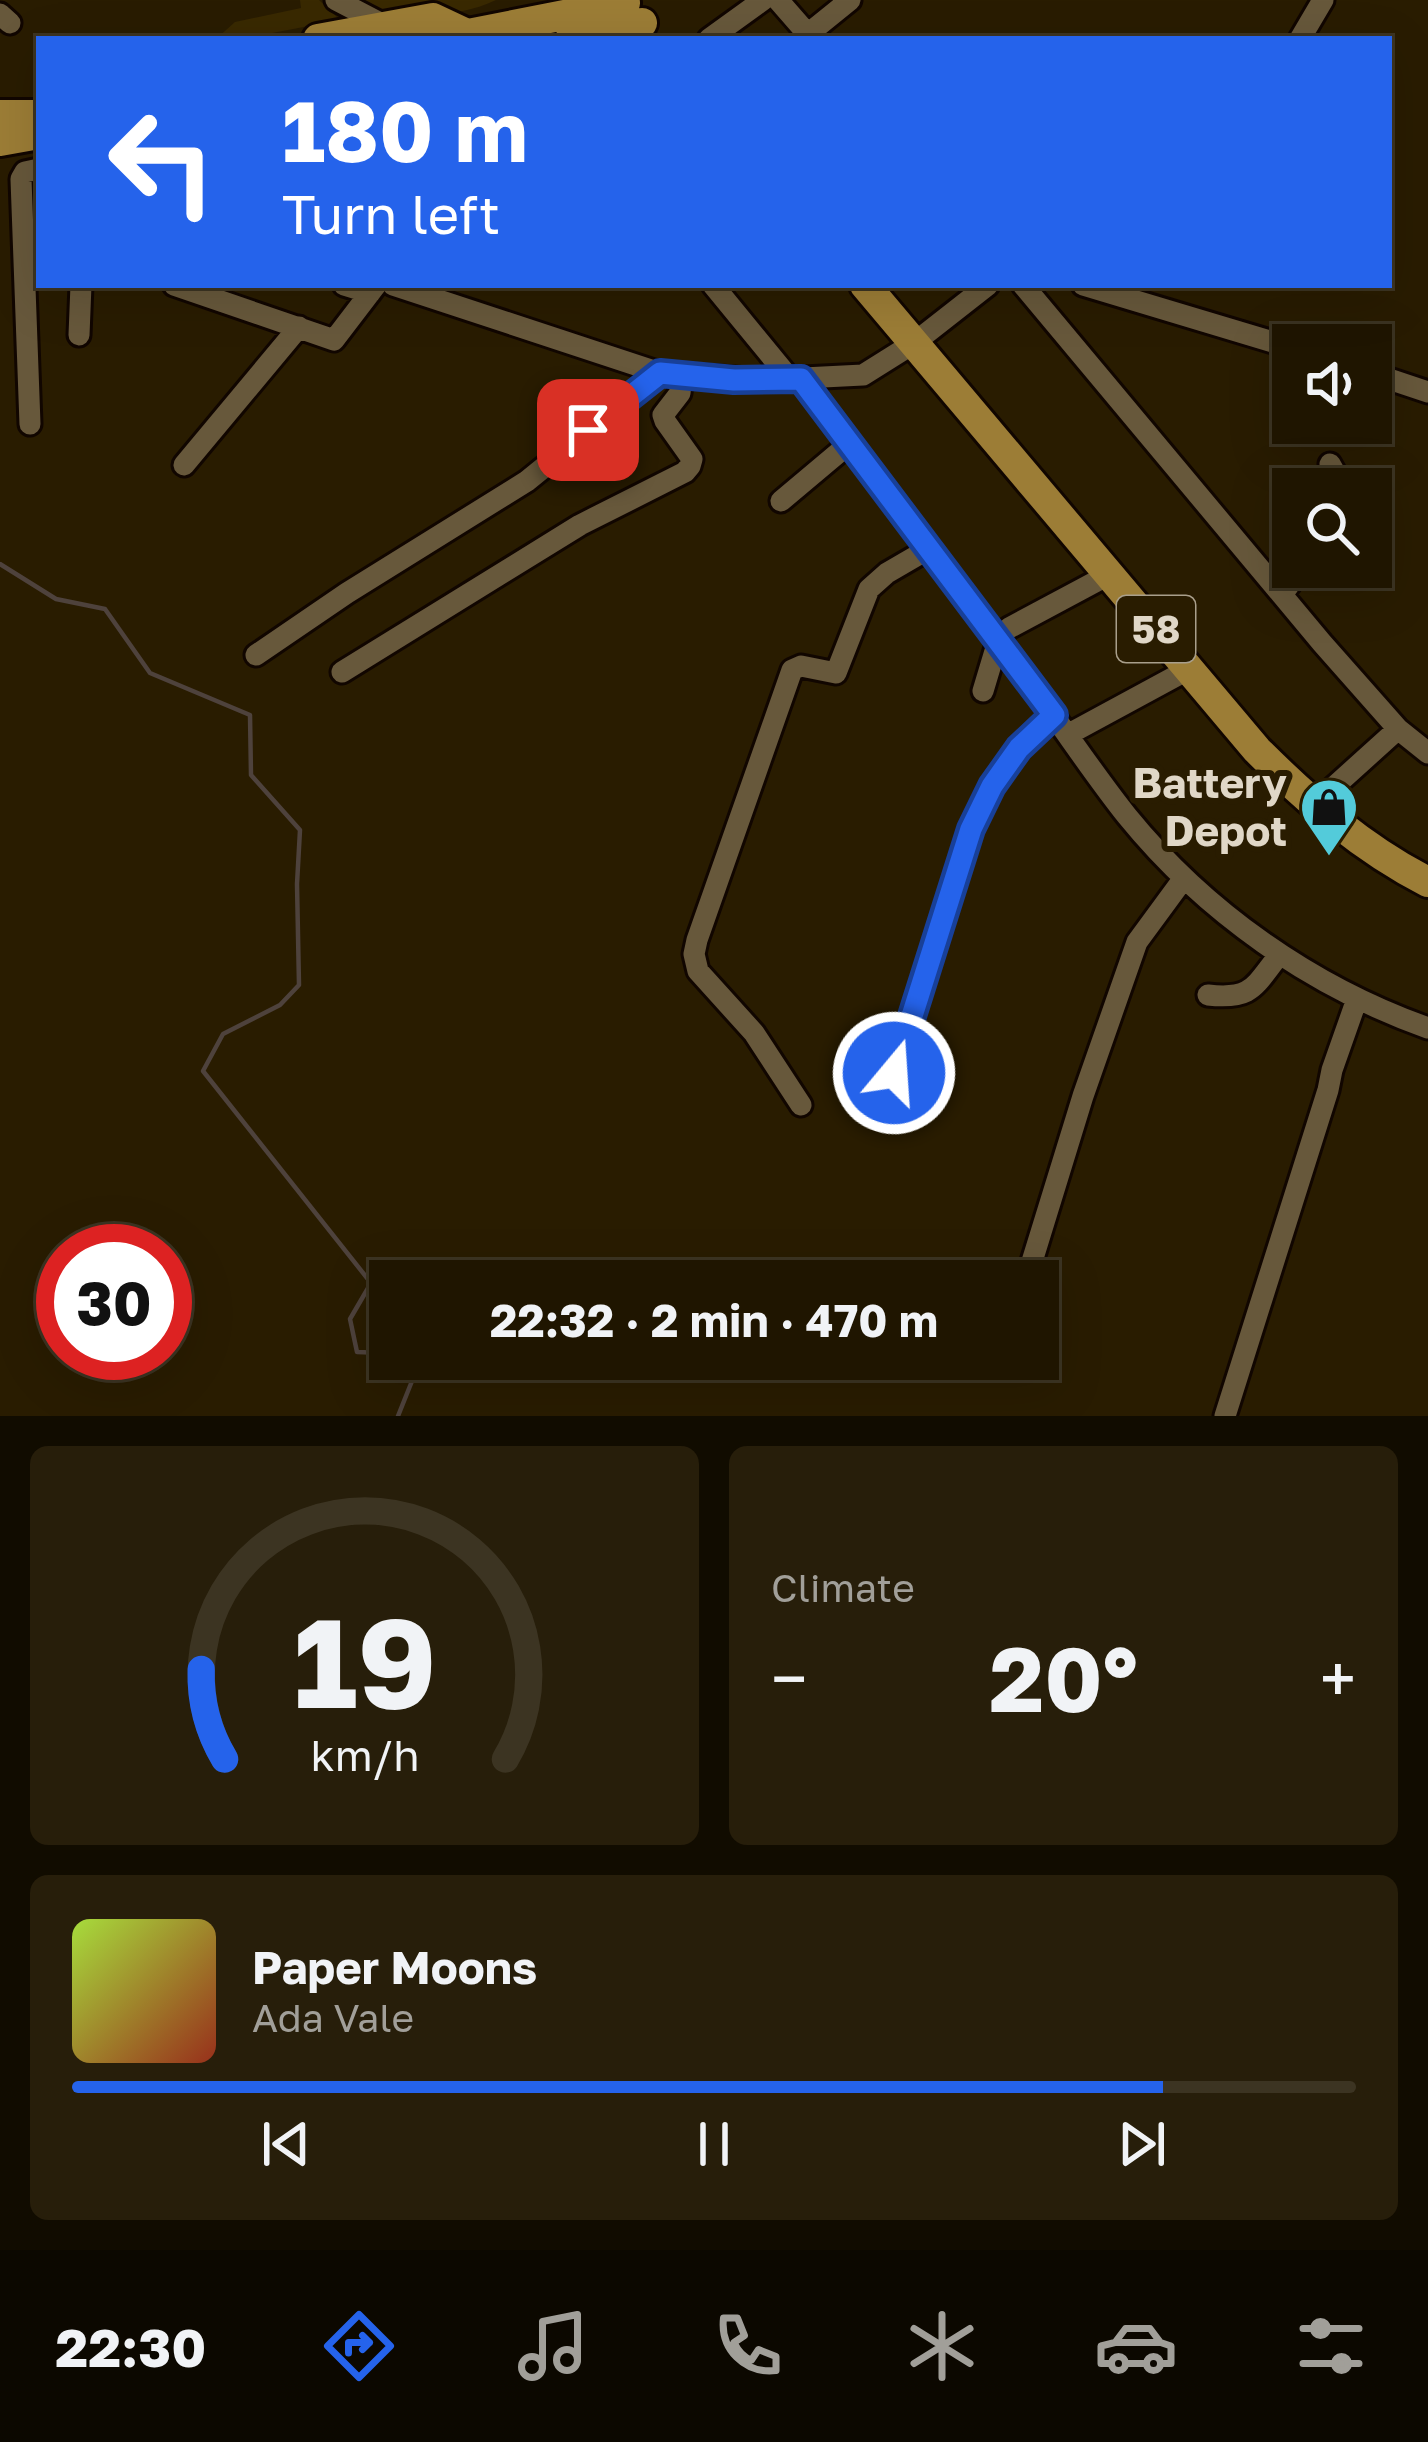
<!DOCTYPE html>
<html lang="en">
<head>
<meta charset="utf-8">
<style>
  :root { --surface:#1f1500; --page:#271e0a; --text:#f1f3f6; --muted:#a19f99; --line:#3c3422; --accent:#2563eb }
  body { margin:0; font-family:"Golos Text",sans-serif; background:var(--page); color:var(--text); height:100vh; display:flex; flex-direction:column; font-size:45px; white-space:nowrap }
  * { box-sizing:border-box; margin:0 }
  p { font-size:39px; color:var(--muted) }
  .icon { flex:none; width:66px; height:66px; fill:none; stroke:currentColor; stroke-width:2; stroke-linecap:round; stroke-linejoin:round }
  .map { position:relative; height:1416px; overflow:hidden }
  .details { display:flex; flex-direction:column; gap:30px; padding:30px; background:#110c00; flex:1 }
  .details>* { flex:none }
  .banner { position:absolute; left:36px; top:36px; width:1356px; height:252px; border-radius:0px; box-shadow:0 12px 48px #0002,0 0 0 3px var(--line); background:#2563eb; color:#fff; overflow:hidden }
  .tools { position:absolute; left:1272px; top:324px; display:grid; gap:24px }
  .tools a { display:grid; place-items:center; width:120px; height:120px; border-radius:0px; background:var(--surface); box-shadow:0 12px 48px #0002,0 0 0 3px var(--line); font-size:60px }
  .speed { position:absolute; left:36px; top:1224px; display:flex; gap:24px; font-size:60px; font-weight:700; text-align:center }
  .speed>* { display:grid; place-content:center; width:156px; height:156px; border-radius:50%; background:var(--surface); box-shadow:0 12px 48px #0002,0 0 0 3px var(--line); line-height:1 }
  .speed .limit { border:18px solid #d22; background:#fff; color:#111 }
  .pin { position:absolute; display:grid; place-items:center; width:102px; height:102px; color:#fff; margin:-51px; border-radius:24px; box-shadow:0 6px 18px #0006 }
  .me { position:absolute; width:132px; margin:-66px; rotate:18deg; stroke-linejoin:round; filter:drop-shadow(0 0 9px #0008) }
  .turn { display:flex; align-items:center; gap:42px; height:252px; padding:0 48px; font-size:54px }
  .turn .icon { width:156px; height:156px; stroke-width:2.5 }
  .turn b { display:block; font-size:84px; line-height:102px }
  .big { font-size:90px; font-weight:700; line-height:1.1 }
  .details .widget { flex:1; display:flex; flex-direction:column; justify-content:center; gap:18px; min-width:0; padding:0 42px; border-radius:18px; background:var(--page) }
  .details .dial { align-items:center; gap:0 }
  .dial svg { height:312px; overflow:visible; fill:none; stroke:var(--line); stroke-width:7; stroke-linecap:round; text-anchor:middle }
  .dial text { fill:var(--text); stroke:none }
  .song { display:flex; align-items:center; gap:36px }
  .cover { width:144px; height:144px; border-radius:18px; background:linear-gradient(135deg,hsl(80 70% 55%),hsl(10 70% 35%)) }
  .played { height:12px; border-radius:6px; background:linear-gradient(90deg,var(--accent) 85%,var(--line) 85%) }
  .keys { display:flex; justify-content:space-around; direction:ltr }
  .heat { display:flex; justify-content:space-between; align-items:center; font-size:66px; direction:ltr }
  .details .tiles { flex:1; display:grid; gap:30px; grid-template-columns:1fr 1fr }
  .widget:last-child { grid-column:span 2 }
  .trip { position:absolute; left:369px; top:1260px; width:690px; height:120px; border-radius:0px; background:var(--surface); box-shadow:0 12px 48px #0002,0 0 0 3px var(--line); font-weight:700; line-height:120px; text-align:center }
  .menu { display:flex; height:192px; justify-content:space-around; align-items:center; background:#0c0800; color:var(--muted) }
  .menu .icon { width:84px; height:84px }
  .menu .current { color:var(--accent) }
  .menu b { font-size:54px; color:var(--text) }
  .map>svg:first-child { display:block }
</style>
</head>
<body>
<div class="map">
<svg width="1428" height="1416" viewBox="0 0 1428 1416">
  <rect width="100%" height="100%" fill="#291c00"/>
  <path fill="#392900" d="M300,0H319L340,20L241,39H216L235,22L301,8Z
    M358,0H496C466,15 419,19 386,12C376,10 367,4 358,0Z"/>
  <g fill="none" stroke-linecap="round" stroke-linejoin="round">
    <path stroke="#4e423c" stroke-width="4.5" d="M0,564L56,599L105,609L150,673L250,715L251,775L300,830L297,884L299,985L280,1005L223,1034L203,1071L371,1283L350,1319L357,1352L383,1353L390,1359
      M390,1359L414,1376L398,1416"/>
    <g stroke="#110600" stroke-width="27">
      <path id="minor" d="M336,0L386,26
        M778,0L812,39
        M0,14L10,23
        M808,34L850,0
        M709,39L763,0
        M1300,39L1323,0
        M174,285L334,340L376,285
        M344,285L370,293
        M393,285L660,373L764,380L863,375L914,343L988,285
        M713,285L790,379
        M1023,285L1322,643L1398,729L1428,753
        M1083,285L1293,348
        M79,335L81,285
        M1371,373L1428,392
        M801,379C876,477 950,578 1025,677C1060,722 1091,771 1127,816C1205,912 1312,987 1428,1028
        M30,424L21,179L25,172L39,169
        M1330,464L1344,489
        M184,465L299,327
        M781,501L850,443
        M1282,595L1302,567
        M1009,628L1110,574
        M256,655L347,593L527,481L660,373
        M342,672L580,525L685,472L690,466L692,459L665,421L663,415L680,393L682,376
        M983,691L998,641
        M1069,734L1189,669
        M1315,804L1398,729
        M1208,995C1253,1000 1254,986 1280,954
        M894,1073L971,829L991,786L1019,749L1054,715
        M801,1105L754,1033L698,971L694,954L697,940L792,670L801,666L836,673L869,589L887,573L930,548
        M1026,1281L1083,1096L1137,942L1184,878
        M1225,1416L1328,1090L1332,1070L1357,999"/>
    </g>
    <g stroke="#110600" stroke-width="36">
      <path id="highway" d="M318,39L433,18L467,34
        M443,39L625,3
        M570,39L642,23
        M0,115H39
        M0,141L39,134
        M865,285L1257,750C1308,801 1363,849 1428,882"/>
    </g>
    <use href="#minor" stroke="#67583b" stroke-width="21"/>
    <use href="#highway" stroke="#9c7d36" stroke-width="30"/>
  </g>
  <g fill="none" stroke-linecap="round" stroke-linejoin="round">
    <g stroke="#184099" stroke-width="30">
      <path id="route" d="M588,430L660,373L734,380L801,379L1054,715L1019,748L992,786L971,829L894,1073"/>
    </g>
    <use href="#route" stroke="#2563eb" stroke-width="21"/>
  </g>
  <defs>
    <g id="shop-pin" transform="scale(3)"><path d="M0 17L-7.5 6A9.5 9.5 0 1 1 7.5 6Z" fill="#53cbda" stroke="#291c00"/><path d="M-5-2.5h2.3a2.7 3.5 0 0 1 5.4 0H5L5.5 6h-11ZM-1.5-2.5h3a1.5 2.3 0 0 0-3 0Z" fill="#111"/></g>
  </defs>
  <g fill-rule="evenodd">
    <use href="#shop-pin" x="1329" y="807"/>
  </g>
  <g text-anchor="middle" stroke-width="12" stroke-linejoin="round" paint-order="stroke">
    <rect fill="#291c00" stroke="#a99f8b" stroke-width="3" x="1117" y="596" width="78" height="66" rx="9"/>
    <g font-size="39" font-weight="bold" fill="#e0d7c7">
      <text x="1156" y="643">58</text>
    </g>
    <g font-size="42" font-weight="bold" fill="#e0d7c7" stroke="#291c00" text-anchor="end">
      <text x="1287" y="798">Battery<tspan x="1287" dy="48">Depot</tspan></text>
    </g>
  </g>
</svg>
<div class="tools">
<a><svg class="icon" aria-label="sound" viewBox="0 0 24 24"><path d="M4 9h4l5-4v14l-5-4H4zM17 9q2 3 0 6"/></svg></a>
<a><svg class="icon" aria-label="search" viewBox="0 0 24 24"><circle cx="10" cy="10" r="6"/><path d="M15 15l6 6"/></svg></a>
</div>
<div class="speed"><div class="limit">30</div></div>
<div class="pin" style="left:588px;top:430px;background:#d93025"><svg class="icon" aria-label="arrive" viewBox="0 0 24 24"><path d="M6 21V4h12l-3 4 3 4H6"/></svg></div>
<svg class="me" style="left:894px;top:1073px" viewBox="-20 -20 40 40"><circle r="17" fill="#2563eb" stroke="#fff" stroke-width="3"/><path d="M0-11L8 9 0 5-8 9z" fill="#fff"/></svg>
<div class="trip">22:32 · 2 min · 470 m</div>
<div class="banner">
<div class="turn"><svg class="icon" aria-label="left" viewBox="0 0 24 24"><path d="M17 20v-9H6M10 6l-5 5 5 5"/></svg><div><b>180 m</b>Turn left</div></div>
</div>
</div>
<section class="details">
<div class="tiles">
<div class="widget dial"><svg viewBox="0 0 100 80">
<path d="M14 69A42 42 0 1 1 86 69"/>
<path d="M14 69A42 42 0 0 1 8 46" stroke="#2563eb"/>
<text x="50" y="56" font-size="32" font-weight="700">19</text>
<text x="50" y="72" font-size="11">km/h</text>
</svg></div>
<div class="widget"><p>Climate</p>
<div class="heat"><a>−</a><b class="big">20°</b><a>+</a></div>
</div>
<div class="widget">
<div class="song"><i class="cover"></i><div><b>Paper Moons</b><p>Ada Vale</p></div></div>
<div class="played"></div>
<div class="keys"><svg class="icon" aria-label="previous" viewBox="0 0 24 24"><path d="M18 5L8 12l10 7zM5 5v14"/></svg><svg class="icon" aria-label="pause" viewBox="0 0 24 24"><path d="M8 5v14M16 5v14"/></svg><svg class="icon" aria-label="next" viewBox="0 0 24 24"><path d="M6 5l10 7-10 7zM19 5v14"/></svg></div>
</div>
</div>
</section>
<nav class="menu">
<b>22:30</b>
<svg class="icon current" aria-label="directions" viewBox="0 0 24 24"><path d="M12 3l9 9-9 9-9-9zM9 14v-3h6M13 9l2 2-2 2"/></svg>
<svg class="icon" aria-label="music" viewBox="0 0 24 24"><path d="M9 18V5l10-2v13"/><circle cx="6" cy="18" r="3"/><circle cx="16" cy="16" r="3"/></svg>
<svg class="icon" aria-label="phone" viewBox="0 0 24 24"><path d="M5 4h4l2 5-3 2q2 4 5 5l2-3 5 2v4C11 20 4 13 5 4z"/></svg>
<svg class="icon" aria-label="climate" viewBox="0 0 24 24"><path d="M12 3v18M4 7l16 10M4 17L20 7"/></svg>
<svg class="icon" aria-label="car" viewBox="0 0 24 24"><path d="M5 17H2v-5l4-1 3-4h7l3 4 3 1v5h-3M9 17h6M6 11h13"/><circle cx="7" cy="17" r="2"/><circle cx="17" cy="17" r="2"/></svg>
<svg class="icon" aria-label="filters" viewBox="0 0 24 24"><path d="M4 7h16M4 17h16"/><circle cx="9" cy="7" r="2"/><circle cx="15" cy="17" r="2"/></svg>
</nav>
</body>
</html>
